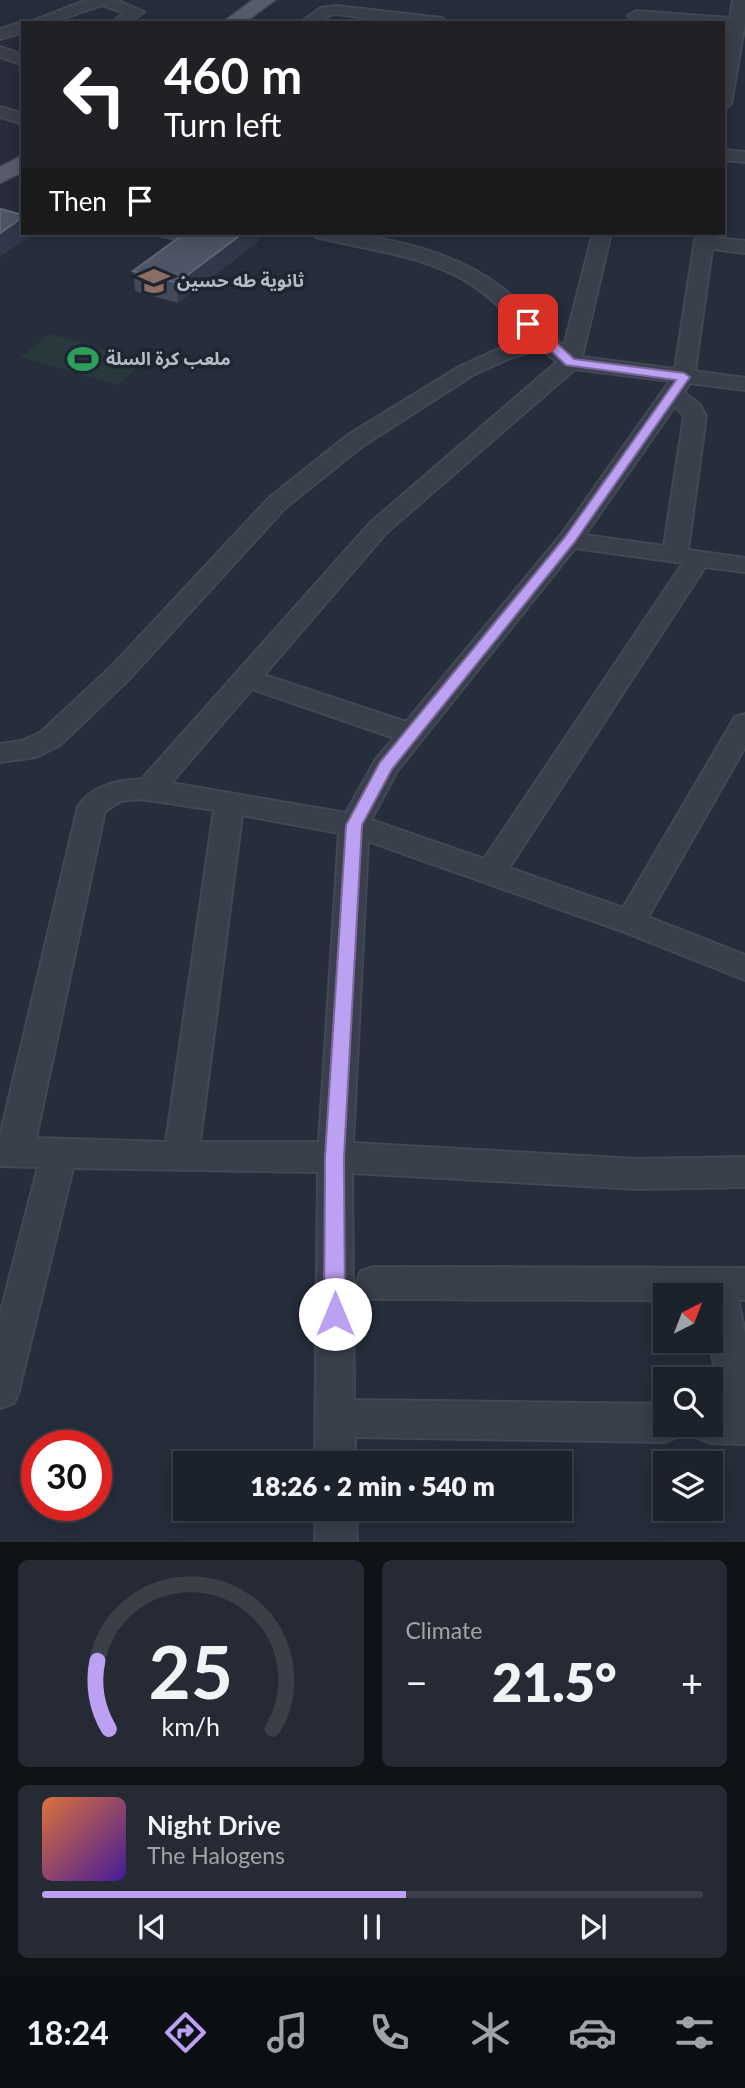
<!DOCTYPE html>
<html lang="en">
<head>
<meta charset="utf-8">
<style>
  :root { --surface:#1c222c; --page:#252a34; --text:#f1f3f6; --muted:#a0a4a9; --line:#3a3f48; --accent:#bca0f2 }
  body { margin:0; font-family:Lato,"Noto Sans Arabic",sans-serif; background:var(--page); color:var(--text); height:100vh; display:flex; flex-direction:column; font-size:26px; white-space:nowrap }
  * { box-sizing:border-box; margin:0 }
  p { font-size:23px; color:var(--muted) }
  .icon { flex:none; width:38px; height:38px; fill:none; stroke:currentColor; stroke-width:2; stroke-linecap:round; stroke-linejoin:round }
  .map { position:relative; height:1542px; overflow:hidden }
  .panel { display:flex; flex-direction:column; gap:18px; padding:18px; background:#0f1318; flex:1 }
  .panel>* { flex:none }
  .banner { position:absolute; left:21px; top:21px; width:704px; height:214px; border-radius:0px; box-shadow:0 4px 18px #0003,0 0 0 2px var(--line); background:#202124; color:#fff; overflow:hidden }
  .needle { width:46px; rotate:42deg }
  .tools { position:absolute; left:653px; top:1283px; display:grid; gap:14px }
  .tools a { display:grid; place-items:center; width:70px; height:70px; border-radius:0px; background:var(--surface); box-shadow:0 4px 18px #0003,0 0 0 2px var(--line); font-size:35px }
  .speed { position:absolute; left:21px; top:1430px; display:flex; gap:14px; font-size:35px; font-weight:700; text-align:center }
  .speed>* { display:grid; place-content:center; width:91px; height:91px; border-radius:50%; background:var(--surface); box-shadow:0 4px 18px #0003,0 0 0 2px var(--line); line-height:1 }
  .speed .limit { border:10px solid #d22; background:#fff; color:#111 }
  .pin { position:absolute; display:grid; place-items:center; width:60px; height:60px; color:#fff; margin:-30px; border-radius:14px; box-shadow:0 4px 10px #0006 }
  .me { position:absolute; width:77px; margin:-38px; rotate:0deg; stroke-linejoin:round; filter:drop-shadow(0 0 5px #0008) }
  .turn { display:flex; align-items:center; gap:24px; height:147px; padding:0 28px; font-size:32px }
  .turn .icon { width:91px; height:91px; stroke-width:2.5 }
  .turn b { display:block; font-size:49px; line-height:60px }
  .then { display:flex; align-items:center; height:66px; padding:0 28px; background:#0003; gap:14px; font-size:26px }
  .big { font-size:52px; font-weight:800; line-height:1.1 }
  .panel .card { flex:1; display:flex; flex-direction:column; justify-content:center; gap:10px; min-width:0; padding:0 24px; border-radius:10px; background:var(--page) }
  .panel .dial { align-items:center; gap:0 }
  .dial svg { height:182px; overflow:visible; fill:none; stroke:var(--line); stroke-width:7; stroke-linecap:round; text-anchor:middle }
  .dial text { fill:var(--text); stroke:none }
  .song { display:flex; align-items:center; gap:21px }
  .cover { width:84px; height:84px; border-radius:10px; background:linear-gradient(135deg,hsl(20 70% 55%),hsl(260 70% 35%)) }
  .played { height:7px; border-radius:4px; background:linear-gradient(90deg,var(--accent) 55%,var(--line) 55%) }
  .keys { display:flex; justify-content:space-around; direction:ltr }
  .heat { display:flex; justify-content:space-between; align-items:center; font-size:38px; direction:ltr }
  .panel .tiles { flex:1; display:grid; gap:18px; grid-template-columns:1fr 1fr }
  .card:last-child { grid-column:span 2 }
  .trip { position:absolute; left:173px; top:1451px; width:399px; height:70px; border-radius:0px; background:var(--surface); box-shadow:0 4px 18px #0003,0 0 0 2px var(--line); font-weight:800; line-height:70px; text-align:center }
  .dock { display:flex; height:112px; justify-content:space-around; align-items:center; background:#0b0e12; color:var(--muted) }
  .dock .icon { width:49px; height:49px }
  .dock .on { color:var(--accent) }
  .dock b { font-size:32px; color:var(--text) }
  .map>svg:first-child { display:block }
</style>
</head>
<body>
<div class="map">
<svg width="745" height="1542" viewBox="0 0 745 1542">
  <rect width="100%" height="100%" fill="#262d3b"/>
  <path fill="#28383c" d="M50,334L146,361L117,385L20,357Z"/>
  <g fill="none" stroke-linecap="round" stroke-linejoin="round">
    <g stroke="#424854" stroke-width="4">
      <path id="minor" d="M87,0H116L144,12L129,23H111L125,13L102,5L49,23H27Z
        M733,0H745V23L731,104L723,109V57L728,27H723V23L636,21L628,16L636,11L730,18Z
        M337,6L442,18L449,23H403L337,14L330,15L318,23H300L321,8Z
        M23,22V32L0,39V29Z
        M0,47L23,55V65L0,57Z
        M0,107L23,114V124L0,117Z
        M723,150L745,152V162L723,160Z
        M314,233C377,233 450,249 501,287C524,304 542,328 564,346L593,233H611L582,357L675,369L696,233H714V238L745,241V253L712,249L695,371L745,378V390L690,383L684,392L700,405L706,416L688,550L745,558V572L705,567L509,868L623,908L735,717L745,714V747L648,917L745,955V980L619,930L368,841L353,1143L638,1159L745,1157V1187L638,1189L352,1173L354,1400L665,1404V1424H684L679,1436L665,1442L355,1437V1463H315L318,1172L73,1168L19,1390L14,1403L0,1408V1315L38,1167L0,1166V1136L78,807C91,785 118,780 142,779L370,523L557,362L542,349L510,358L473,375L364,445L285,508L130,678L60,745L36,757L0,762V744L21,741L40,733L112,666L269,498L348,435L459,367L496,350L531,339C513,319 494,299 471,284C425,255 368,250 316,237ZM575,369L670,381L561,535L406,722L264,675L386,533ZM675,406L684,416L664,546L585,535ZM575,548L683,563L484,859L371,820L397,771ZM252,689L394,738L376,759L346,813L171,783ZM141,799L214,810L166,1142L36,1138L105,811L121,801ZM242,815L339,833L319,1142H200Z
        M374,1267L745,1268V1300H738L745,1333V1444L710,1443L696,1437L691,1424H710V1405L722,1406L709,1340L710,1295H665V1300L374,1299L361,1295L356,1283L361,1271Z
        M316,1508H356L357,1542H315Z"/>
    </g>
    <g stroke="#424854" stroke-width="3">
      <path id="major" d="M253,0H275L244,23H222Z
        M23,155V172L0,183V167Z"/>
    </g>
    <use href="#minor" fill="#393f4b" fill-rule="evenodd"/>
    <use href="#major" fill="#575e6b" fill-rule="evenodd"/>
  </g>
  <path fill="#41495a" d="M143,233H259V241L178,303L135,291L133,271L174,241Z"/>
  <path fill="#313849" d="M23,217V233H28L29,237L0,257V233Z
    M243,233H259V241L178,303L177,283Z"/>
  <path fill="#4d5566" stroke="#5e6575" stroke-width="2" d="M1,209L23,215V217L0,233V210Z
    M185,233H243L177,283L133,271Z"/>
  <path fill="#bca0f2" stroke="#7a689d" stroke-width="2" d="M524,321H533L574,359L684,373L690,377L574,543L392,769L362,825L344,1157L345,1314L342,1320L335,1323L327,1320L324,1314L325,1157L346,825L380,762L565,537L676,380L566,365L524,326Z"/>
  <defs>
    <g id="school-bare" transform="scale(2.415)"><path d="M0-5L7-2L0 1L-7-2ZM-4 1L0 2.5L4 1V4Q0 6-4 4Z" fill="#8d6e63" stroke="#1e2430" stroke-width="2.5" paint-order="stroke"/></g>
    <g id="stadium-bare" transform="scale(2.415)"><path d="M0-5a6.5 5 0 1 0 0 10a6.5 5 0 1 0 0-10ZM-3.5-1.8h7v3.6h-7Z" fill="#2e9e5b" stroke="#1e2430" stroke-width="2.5" paint-order="stroke"/></g>
  </defs>
  <g fill-rule="evenodd">
    <use href="#school-bare" x="154" y="281"/>
    <use href="#stadium-bare" x="83" y="359"/>
  </g>
  <g text-anchor="middle" stroke-width="7" stroke-linejoin="round" paint-order="stroke">
    <g font-size="18" font-weight="bold" fill="#b5bac7" stroke="#1e2430" text-anchor="start">
      <text x="177" y="287">ثانوية طه حسين</text>
      <text x="106" y="365">ملعب كرة السلة</text>
    </g>
  </g>
</svg>
<div class="tools">
<a><svg class="needle" viewBox="-14 -14 28 28"><path d="M0-13l5 13h-10z" fill="#e53935"/><path d="M0 13l5-13h-10z" fill="#a0a4a9"/></svg></a>
<a><svg class="icon" aria-label="search" viewBox="0 0 24 24"><circle cx="10" cy="10" r="6"/><path d="M15 15l6 6"/></svg></a>
<a><svg class="icon" aria-label="layers" viewBox="0 0 24 24"><path d="M12 4l9 5-9 5-9-5zM3 14l9 5 9-5"/></svg></a>
</div>
<div class="speed"><div class="limit">30</div></div>
<div class="pin" style="left:528px;top:324px;background:#d93025"><svg class="icon" aria-label="arrive" viewBox="0 0 24 24"><path d="M6 21V4h12l-3 4 3 4H6"/></svg></div>
<svg class="me" style="left:335px;top:1314px" viewBox="-20 -20 40 40"><circle r="19" fill="#fff"/><path d="M0-13L10 11 0 6-10 11z" fill="#bca0f2"/></svg>
<div class="trip">18:26 · 2 min · 540 m</div>
<div class="banner">
<div class="turn"><svg class="icon" aria-label="left" viewBox="0 0 24 24"><path d="M17 20v-9H6M10 6l-5 5 5 5"/></svg><div><b>460 m</b>Turn left</div></div>
<div class="then">Then<svg class="icon" aria-label="arrive" viewBox="0 0 24 24"><path d="M6 21V4h12l-3 4 3 4H6"/></svg></div>
</div>
</div>
<section class="panel">
<div class="tiles">
<div class="card dial"><svg viewBox="0 0 100 80">
<path d="M14 69A42 42 0 1 1 86 69"/>
<path d="M14 69A42 42 0 0 1 9 39" stroke="#bca0f2"/>
<text x="50" y="56" font-size="32" font-weight="700">25</text>
<text x="50" y="72" font-size="11">km/h</text>
</svg></div>
<div class="card"><p>Climate</p>
<div class="heat"><a>−</a><b class="big">21.5°</b><a>+</a></div>
</div>
<div class="card">
<div class="song"><i class="cover"></i><div><b>Night Drive</b><p>The Halogens</p></div></div>
<div class="played"></div>
<div class="keys"><svg class="icon" aria-label="previous" viewBox="0 0 24 24"><path d="M18 5L8 12l10 7zM5 5v14"/></svg><svg class="icon" aria-label="pause" viewBox="0 0 24 24"><path d="M8 5v14M16 5v14"/></svg><svg class="icon" aria-label="next" viewBox="0 0 24 24"><path d="M6 5l10 7-10 7zM19 5v14"/></svg></div>
</div>
</div>
</section>
<nav class="dock">
<b>18:24</b>
<svg class="icon on" aria-label="directions" viewBox="0 0 24 24"><path d="M12 3l9 9-9 9-9-9zM9 14v-3h6M13 9l2 2-2 2"/></svg>
<svg class="icon" aria-label="music" viewBox="0 0 24 24"><path d="M9 18V5l10-2v13"/><circle cx="6" cy="18" r="3"/><circle cx="16" cy="16" r="3"/></svg>
<svg class="icon" aria-label="phone" viewBox="0 0 24 24"><path d="M5 4h4l2 5-3 2q2 4 5 5l2-3 5 2v4C11 20 4 13 5 4z"/></svg>
<svg class="icon" aria-label="climate" viewBox="0 0 24 24"><path d="M12 3v18M4 7l16 10M4 17L20 7"/></svg>
<svg class="icon" aria-label="car" viewBox="0 0 24 24"><path d="M5 17H2v-5l4-1 3-4h7l3 4 3 1v5h-3M9 17h6M6 11h13"/><circle cx="7" cy="17" r="2"/><circle cx="17" cy="17" r="2"/></svg>
<svg class="icon" aria-label="filters" viewBox="0 0 24 24"><path d="M4 7h16M4 17h16"/><circle cx="9" cy="7" r="2"/><circle cx="15" cy="17" r="2"/></svg>
</nav>
</body>
</html>
